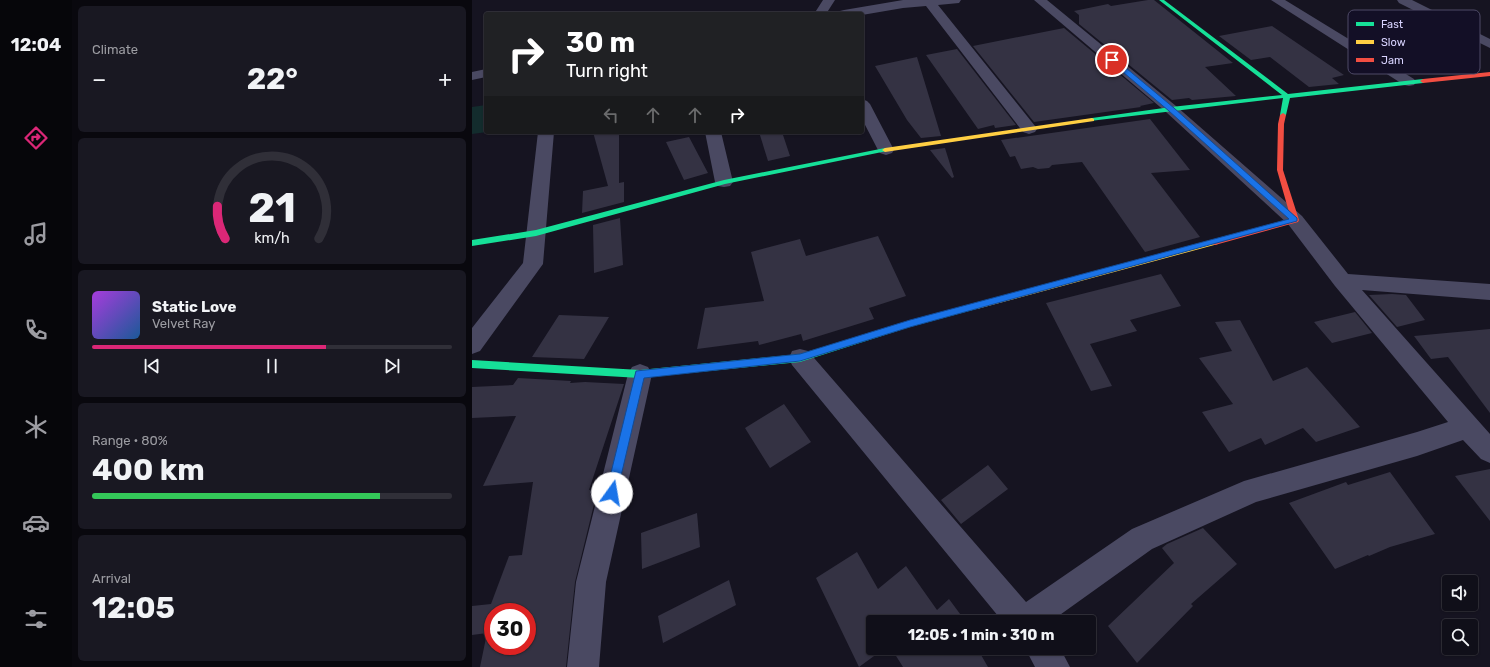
<!DOCTYPE html>
<html lang="en">
<head>
<meta charset="utf-8">
<style>
  :root { --surface:#100f19; --page:#191822; --text:#f1f3f6; --muted:#9c9ca2; --line:#302f38; --accent:#db2777 }
  body { margin:0; font-family:Rubik,sans-serif; background:var(--page); color:var(--text); height:100vh; display:flex; flex-direction:column; font-size:15px; white-space:nowrap }
  * { box-sizing:border-box; margin:0 }
  p { font-size:13px; color:var(--muted) }
  .icon { flex:none; width:22px; height:22px; fill:none; stroke:currentColor; stroke-width:2; stroke-linecap:round; stroke-linejoin:round }
  .map { position:relative; flex:1; overflow:hidden }
  .side { display:flex; flex-direction:column; gap:6px; padding:6px; background:#09080e; width:400px }
  .side>* { flex:none }
  .top-card { position:absolute; left:12px; top:12px; width:380px; height:122px; border-radius:4px; box-shadow:0 1px 3px #0004,0 0 0 1px var(--line); background:#202124; color:#fff; overflow:hidden }
  .buttons { position:absolute; left:970px; top:575px; display:grid; gap:8px }
  .buttons a { display:grid; place-items:center; width:36px; height:36px; border-radius:4px; background:var(--surface); box-shadow:0 1px 3px #0004,0 0 0 1px var(--line); font-size:20px }
  .speed { position:absolute; left:12px; top:603px; display:flex; gap:8px; font-size:20px; font-weight:700; text-align:center }
  .speed>* { display:grid; place-content:center; width:52px; height:52px; border-radius:50%; background:var(--surface); box-shadow:0 1px 3px #0004,0 0 0 1px var(--line); line-height:1 }
  .speed .limit { border:6px solid #d22; background:#fff; color:#111 }
  .pin { position:absolute; display:grid; place-items:center; width:34px; height:34px; color:#fff; margin:-17px; border:2px solid #fff; border-radius:50%; box-shadow:0 1px 4px #0007 }
  .me { position:absolute; width:44px; margin:-22px; rotate:13deg; stroke-linejoin:round; filter:drop-shadow(0 0 3px #0008) }
  .turn { display:flex; align-items:center; gap:14px; height:84px; padding:0 16px; font-size:18px }
  .turn .icon { width:52px; height:52px; stroke-width:2.5 }
  .turn b { display:block; font-size:28px; line-height:34px }
  .lanes { display:flex; align-items:center; height:38px; padding:0 16px; background:#0003; justify-content:center; gap:20px; direction:ltr }
  .lanes .off { opacity:.35 }
  .big { font-size:30px; font-weight:700; line-height:1.1 }
  .side .card { flex:1; display:flex; flex-direction:column; justify-content:center; gap:6px; min-width:0; padding:0 14px; border-radius:6px; background:var(--page) }
  .side .dial { align-items:center; gap:0 }
  .dial svg { height:104px; overflow:visible; fill:none; stroke:var(--line); stroke-width:7; stroke-linecap:round; text-anchor:middle }
  .dial text { fill:var(--text); stroke:none }
  .song { display:flex; align-items:center; gap:12px }
  .cover { width:48px; height:48px; border-radius:6px; background:linear-gradient(135deg,hsl(280 70% 55%),hsl(210 70% 35%)) }
  .played { height:4px; border-radius:2px; background:linear-gradient(90deg,var(--accent) 65%,var(--line) 65%) }
  .keys { display:flex; justify-content:space-around; direction:ltr }
  .heat { display:flex; justify-content:space-between; align-items:center; font-size:22px; direction:ltr }
  .charge { height:6px; border-radius:3px; background:linear-gradient(90deg,#34c759 80%,var(--line) 0) }
  .trip { position:absolute; left:394px; top:615px; width:230px; height:40px; border-radius:4px; background:var(--surface); box-shadow:0 1px 3px #0004,0 0 0 1px var(--line); font-weight:700; line-height:40px; text-align:center }
  main { display:flex; flex:1; min-height:0 }
  .tab-bar { display:flex; flex-direction:column; width:72px; justify-content:space-around; align-items:center; background:#06060a; color:var(--muted) }
  .tab-bar .icon { width:28px; height:28px }
  .tab-bar .on { color:var(--accent) }
  .tab-bar b { font-size:18px; color:var(--text) }
  .map>svg:first-child { display:block }
</style>
</head>
<body>
<main>
<nav class="tab-bar">
<b>12:04</b>
<svg class="icon on" aria-label="directions" viewBox="0 0 24 24"><path d="M12 3l9 9-9 9-9-9zM9 14v-3h6M13 9l2 2-2 2"/></svg>
<svg class="icon" aria-label="music" viewBox="0 0 24 24"><path d="M9 18V5l10-2v13"/><circle cx="6" cy="18" r="3"/><circle cx="16" cy="16" r="3"/></svg>
<svg class="icon" aria-label="phone" viewBox="0 0 24 24"><path d="M5 4h4l2 5-3 2q2 4 5 5l2-3 5 2v4C11 20 4 13 5 4z"/></svg>
<svg class="icon" aria-label="climate" viewBox="0 0 24 24"><path d="M12 3v18M4 7l16 10M4 17L20 7"/></svg>
<svg class="icon" aria-label="car" viewBox="0 0 24 24"><path d="M5 17H2v-5l4-1 3-4h7l3 4 3 1v5h-3M9 17h6M6 11h13"/><circle cx="7" cy="17" r="2"/><circle cx="17" cy="17" r="2"/></svg>
<svg class="icon" aria-label="filters" viewBox="0 0 24 24"><path d="M4 7h16M4 17h16"/><circle cx="9" cy="7" r="2"/><circle cx="15" cy="17" r="2"/></svg>
</nav>
<section class="side">
<div class="card"><p>Climate</p>
<div class="heat"><a>−</a><b class="big">22°</b><a>+</a></div>
</div>
<div class="card dial"><svg viewBox="0 0 100 80">
<path d="M14 69A42 42 0 1 1 86 69"/>
<path d="M14 69A42 42 0 0 1 8 44" stroke="#db2777"/>
<text x="50" y="56" font-size="32" font-weight="700">21</text>
<text x="50" y="72" font-size="11">km/h</text>
</svg></div>
<div class="card">
<div class="song"><i class="cover"></i><div><b>Static Love</b><p>Velvet Ray</p></div></div>
<div class="played"></div>
<div class="keys"><svg class="icon" aria-label="previous" viewBox="0 0 24 24"><path d="M18 5L8 12l10 7zM5 5v14"/></svg><svg class="icon" aria-label="pause" viewBox="0 0 24 24"><path d="M8 5v14M16 5v14"/></svg><svg class="icon" aria-label="next" viewBox="0 0 24 24"><path d="M6 5l10 7-10 7zM19 5v14"/></svg></div>
</div>
<div class="card"><p>Range · 80%</p><b class="big">400 km</b><div class="charge"></div></div>
<div class="card"><p>Arrival</p><b class="big">12:05</b></div>
</section>
<div class="map">
<svg width="1018" height="667" viewBox="0 0 1018 667">
  <rect width="100%" height="100%" fill="#161421"/>
  <path fill="#132c2d" d="M14,105L15,132L0,134V107Z"/>
  <path fill="#343243" fill-rule="evenodd" d="M676,0H682L761,63L733,67L764,96L720,100L717,98L700,100L607,24V15L602,11L636,4L639,6Z
    M800,26L872,75L860,78L867,84L837,87L798,57L779,60L747,36Z
    M592,28L682,103L668,106L669,107L562,122L501,46Z
    M485,49L544,125L523,128L522,125L506,129L454,55Z
    M445,57L469,136L449,138L435,120L403,66Z
    M678,119L718,170L679,173L728,237L673,252L610,162L580,165L577,168L566,169L561,167L549,169L543,156L538,157L529,140Z
    M121,132H147V183L152,182V202L110,213L111,191L136,186Z
    M287,132H310L318,156L296,161Z
    M217,137L236,173L212,180L194,142Z
    M473,148L482,177L480,178L458,150Z
    M148,218L151,265L122,273L121,225Z
    M406,236L434,296L397,308L402,319L331,341L329,334L287,345L286,341L225,349L233,308L292,301L279,252L328,239L334,256Z
    M689,274L709,306L658,320L665,331L618,344L640,386L619,391L574,303Z
    M920,294L934,295L953,320L925,327L897,295Z
    M883,312L900,333L860,343L842,322Z
    M87,315L137,317L112,359L60,357Z
    M768,320L801,381L835,367L888,427L844,442L831,428L793,445L789,438L757,452L730,412L761,404L727,358L760,351L743,322Z
    M1018,329V413L976,357L959,359L942,336Z
    M46,378L99,381L98,383L113,382L152,384L117,490L126,488L103,582L94,667H8L15,633L0,635V606L19,604L37,556L50,555L61,482L11,486L44,416L0,418V387L41,385ZM21,612H55V646H21Z
    M312,404L339,442L298,468L273,428Z
    M516,465L536,489L489,524L469,500Z
    M1018,469V521L983,476Z
    M918,472L963,534L918,547L897,556L896,555L863,569L817,503L874,482L876,485Z
    M225,513L228,547L170,569L169,533Z
    M731,528L765,564L719,604L721,606L665,663L636,626L702,563L690,548L695,544Z
    M385,552L406,589L434,566L465,610L477,599L494,622H401V648H413L387,667L344,578Z
    M257,580L264,605L191,643L186,616Z
    M419,648H505L516,667H431Z"/>
  <g fill="none" stroke-linecap="round" stroke-linejoin="round">
    <path fill="#4a4962" fill-rule="evenodd" d="M351,0H363L354,14H342Z
      M431,0H489L487,3L466,5L563,126L565,129L563,132L557,134L551,132L454,6L431,8L390,15L366,14L368,11L372,10Z
      M562,0H575L704,106L830,216L876,274L1018,284V300L890,290L1018,434V463L1009,459L991,440L945,456L784,502L680,549L578,622H531L320,365L317,358L320,351L328,349L336,351L554,602L660,529L772,481L945,432L976,422L863,286L816,224L694,112Z
      M799,0H813L942,79L944,82L942,85L937,86L932,85Z
      M925,0H940L1018,39V48L927,3Z
      M14,69V77L0,80V72Z
      M390,99L395,101L398,104L422,150L420,153L414,155L408,153L406,150L390,119Z
      M66,132H82L71,264L8,351L0,354V328L51,263Z
      M233,132H249L261,182L258,186L252,187L246,186L243,182Z
      M168,364L176,367L180,374L134,582L127,667H95L104,582L156,374L160,367Z
      M553,648H588L598,667H563Z"/>
    <path fill="#16e098" fill-rule="evenodd" d="M687,0H692L816,94L951,79L954,81L951,83L818,98L814,115L811,117L808,115L811,98L618,121V119L620,118L699,107L810,95Z
      M413,148L416,150L415,151L253,184L64,236L0,246V240L64,230L252,180Z
      M505,303L509,306L508,308L438,327L328,362L168,378L0,368V360L168,370L328,354L438,321Z"/>
    <path fill="#ffcf43" fill-rule="evenodd" d="M620,118L622,119V121L413,152L410,150L413,148Z
      M743,239L747,242L746,244L505,309L501,306L505,303Z"/>
    <path fill="#f24e42" fill-rule="evenodd" d="M1018,72V76L951,83L948,81L951,79Z
      M811,113L814,115L812,124L811,170L827,220L826,222L743,245L740,244L739,242L740,240L819,219L805,170L806,124L808,115Z"/>
  </g>
  <path fill="#1a73e8" stroke="#114b97" d="M638,58H642L702,108L825,218V221L438,327L328,361L172,378L145,493L144,497L140,498L136,497L134,493L164,371L328,354L438,320L817,219L697,111L638,61Z"/>
  <rect x="876" y="10" width="132" height="64" rx="6" fill="#130f26" stroke="#4e4a67" stroke-width="1"/>
  <rect x="884" y="22" width="18" height="4" fill="#16e098"/>
  <rect x="884" y="40" width="18" height="4" fill="#ffcf43"/>
  <rect x="884" y="58" width="18" height="4" fill="#f24e42"/>
  <g font-size="11" fill="#d9d4ff">
    <text x="909" y="28">Fast</text>
    <text x="909" y="46">Slow</text>
    <text x="909" y="64">Jam</text>
  </g>
</svg>
<div class="buttons">
<a><svg class="icon" aria-label="sound" viewBox="0 0 24 24"><path d="M4 9h4l5-4v14l-5-4H4zM17 9q2 3 0 6"/></svg></a>
<a><svg class="icon" aria-label="search" viewBox="0 0 24 24"><circle cx="10" cy="10" r="6"/><path d="M15 15l6 6"/></svg></a>
</div>
<div class="speed"><div class="limit">30</div></div>
<div class="pin" style="left:640px;top:60px;background:#d93025"><svg class="icon" aria-label="arrive" viewBox="0 0 24 24"><path d="M6 21V4h12l-3 4 3 4H6"/></svg></div>
<svg class="me" style="left:140px;top:493px" viewBox="-20 -20 40 40"><circle r="19" fill="#fff"/><path d="M0-13L10 11 0 6-10 11z" fill="#1a73e8"/></svg>
<div class="trip">12:05 · 1 min · 310 m</div>
<div class="top-card">
<div class="turn"><svg class="icon" aria-label="right" viewBox="0 0 24 24"><path d="M7 20v-9h11M14 6l5 5-5 5"/></svg><div><b>30 m</b>Turn right</div></div>
<div class="lanes"><svg class="icon off" aria-label="left" viewBox="0 0 24 24"><path d="M17 20v-9H6M10 6l-5 5 5 5"/></svg><svg class="icon off" aria-label="ahead" viewBox="0 0 24 24"><path d="M12 20V5M6 11l6-6 6 6"/></svg><svg class="icon off" aria-label="ahead" viewBox="0 0 24 24"><path d="M12 20V5M6 11l6-6 6 6"/></svg><svg class="icon" aria-label="right" viewBox="0 0 24 24"><path d="M7 20v-9h11M14 6l5 5-5 5"/></svg></div>
</div>
</div>
</main>
</body>
</html>
